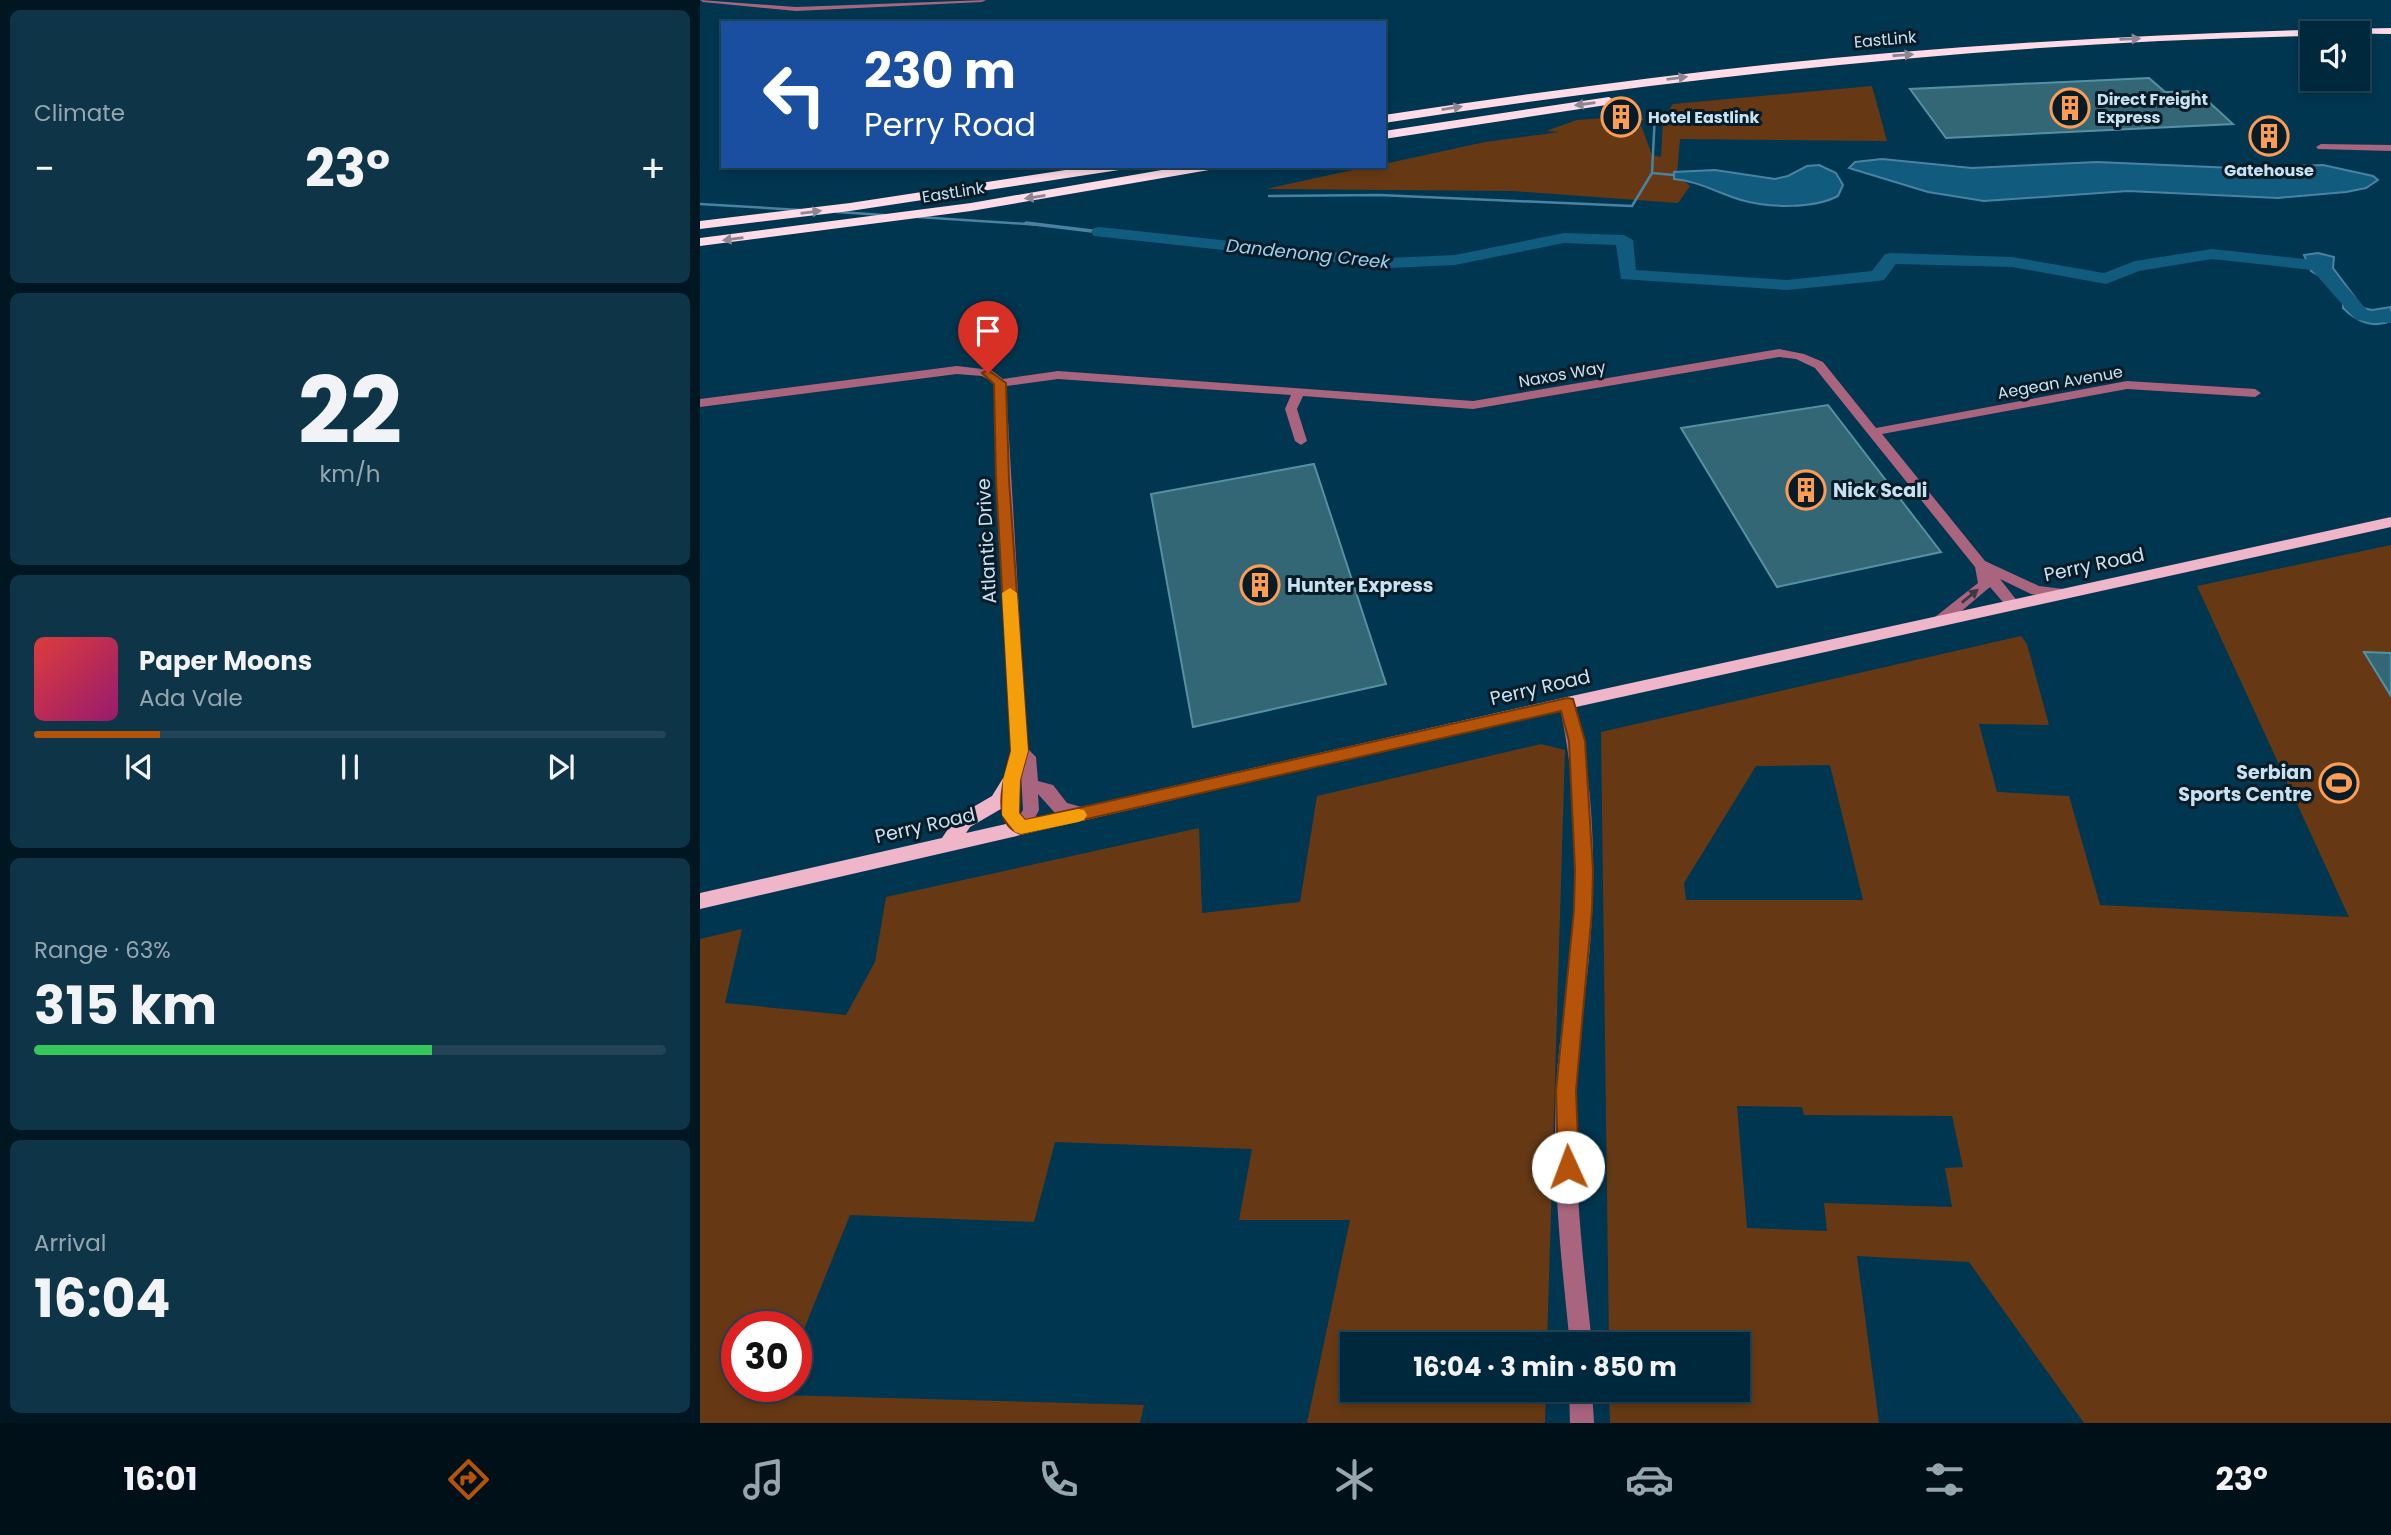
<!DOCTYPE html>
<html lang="en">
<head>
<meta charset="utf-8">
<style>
  :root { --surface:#00283c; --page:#0e3447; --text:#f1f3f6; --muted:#95a6af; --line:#224456; --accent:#b45309 }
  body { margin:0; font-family:Poppins,sans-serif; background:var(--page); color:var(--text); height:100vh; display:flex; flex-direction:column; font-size:26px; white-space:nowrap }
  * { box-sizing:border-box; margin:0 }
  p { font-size:23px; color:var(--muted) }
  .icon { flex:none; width:38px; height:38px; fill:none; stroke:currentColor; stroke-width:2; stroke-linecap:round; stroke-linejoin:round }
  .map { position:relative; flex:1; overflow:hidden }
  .drawer { display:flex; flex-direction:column; gap:10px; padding:10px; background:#001621; width:700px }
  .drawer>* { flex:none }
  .banner { position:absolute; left:21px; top:21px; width:665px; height:147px; border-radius:0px; box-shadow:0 4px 10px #0003,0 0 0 2px var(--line); background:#1a4fa0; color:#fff; overflow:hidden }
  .tools { position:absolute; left:1600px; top:21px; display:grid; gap:14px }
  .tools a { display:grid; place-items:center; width:70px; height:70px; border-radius:0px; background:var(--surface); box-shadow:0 4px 10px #0003,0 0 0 2px var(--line); font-size:35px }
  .speed { position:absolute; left:21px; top:1311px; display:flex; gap:14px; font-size:35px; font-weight:700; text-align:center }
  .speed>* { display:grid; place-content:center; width:91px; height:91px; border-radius:50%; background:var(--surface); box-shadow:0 4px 10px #0003,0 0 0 2px var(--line); line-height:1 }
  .speed .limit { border:10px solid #d22; background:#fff; color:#111 }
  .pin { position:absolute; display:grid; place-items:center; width:60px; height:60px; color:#fff; margin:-72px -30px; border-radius:50% 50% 50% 0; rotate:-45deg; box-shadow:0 0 7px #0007 }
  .pin .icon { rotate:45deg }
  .me { position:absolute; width:77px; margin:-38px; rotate:358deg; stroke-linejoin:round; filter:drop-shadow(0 0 5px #0008) }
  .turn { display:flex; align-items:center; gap:24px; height:147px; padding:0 28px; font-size:32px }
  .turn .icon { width:91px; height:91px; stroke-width:2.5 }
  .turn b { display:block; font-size:49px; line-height:60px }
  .big { font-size:52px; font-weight:700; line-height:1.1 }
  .drawer .tile { flex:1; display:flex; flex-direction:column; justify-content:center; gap:10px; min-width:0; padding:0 24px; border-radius:10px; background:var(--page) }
  .drawer .dial { align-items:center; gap:0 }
  .dial b { font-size:91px; line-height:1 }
  .song { display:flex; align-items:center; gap:21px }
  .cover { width:84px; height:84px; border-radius:10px; background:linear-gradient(135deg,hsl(0 70% 55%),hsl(320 70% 35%)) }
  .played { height:7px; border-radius:4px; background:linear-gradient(90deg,var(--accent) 20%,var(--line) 20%) }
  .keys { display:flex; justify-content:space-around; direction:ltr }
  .heat { display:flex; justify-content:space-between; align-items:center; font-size:38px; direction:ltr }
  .charge { height:10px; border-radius:5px; background:linear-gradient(90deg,#34c759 63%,var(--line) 0) }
  .trip { position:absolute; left:640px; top:1332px; width:410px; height:70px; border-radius:0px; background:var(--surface); box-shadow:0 4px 10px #0003,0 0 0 2px var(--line); font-weight:700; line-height:70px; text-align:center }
  .menu { display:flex; height:112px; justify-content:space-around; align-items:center; background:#001018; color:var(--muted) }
  .menu .icon { width:49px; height:49px }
  .menu .active { color:var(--accent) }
  .menu b { font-size:32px; color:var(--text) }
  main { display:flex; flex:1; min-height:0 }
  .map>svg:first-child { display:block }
</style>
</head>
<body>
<main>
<section class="drawer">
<div class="tile"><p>Climate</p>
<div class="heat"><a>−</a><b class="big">23°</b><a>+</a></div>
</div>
<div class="tile dial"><b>22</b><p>km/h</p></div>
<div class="tile">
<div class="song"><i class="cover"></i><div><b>Paper Moons</b><p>Ada Vale</p></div></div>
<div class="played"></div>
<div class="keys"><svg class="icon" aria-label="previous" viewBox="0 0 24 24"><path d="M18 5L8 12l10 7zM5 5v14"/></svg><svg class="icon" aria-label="pause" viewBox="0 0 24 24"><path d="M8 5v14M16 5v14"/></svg><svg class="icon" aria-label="next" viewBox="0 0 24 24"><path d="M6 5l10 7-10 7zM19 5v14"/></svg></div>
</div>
<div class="tile"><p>Range · 63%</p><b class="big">315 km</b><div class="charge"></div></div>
<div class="tile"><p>Arrival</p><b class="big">16:04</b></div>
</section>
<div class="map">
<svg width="1691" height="1423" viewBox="0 0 1691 1423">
  <rect width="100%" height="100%" fill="#003650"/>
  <path fill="#663914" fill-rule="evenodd" d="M1172,86L1187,141L980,139L977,174L990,186L978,203L813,191L566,189L671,166H684V164L785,142L860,132L846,131L877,120L905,118L911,123L942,118L944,120L900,127L934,134L941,125L952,155L961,157L963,118L973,104Z
    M1691,545V1423H1384L1269,1262L1157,1256L1179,1423H910L909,1390H1038V1344H909L901,732L1321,636L1327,644L1349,725L1279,724L1297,792L1369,796L1400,905L1649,917L1497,586ZM1130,765L1163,900H986L984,883L1056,766ZM1037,1106L1102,1107L1104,1115L1252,1116L1263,1167L1245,1168L1252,1207L1124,1203L1127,1231L1047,1228Z
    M841,744L865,750L847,1344H653V1390H846L845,1423H607L650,1220H539L552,1149L355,1142L334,1222L150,1215L96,1349V1326H37V1386H82L79,1395L444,1405L440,1423H0V939L42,929L25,1003L146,1015L175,962L186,897L499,828L502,913L600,902L617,796Z"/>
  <path fill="#115b7f" stroke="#4884a2" stroke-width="2" d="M1182,159L1272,168L1397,162L1534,168L1623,165L1673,176L1678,180L1666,188L1646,192L1578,198L1428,191L1284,201L1228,192L1149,168L1155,162Z
    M1119,165L1136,173L1143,185L1138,196C1113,209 1069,208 1041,200C1018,193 998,181 974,179V172L1015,170L1075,179L1088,176L1107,166Z
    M1618,253L1634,257L1633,268L1663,308L1672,310L1691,307V321C1673,329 1656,321 1643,308V299L1627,280L1611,271L1604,255Z"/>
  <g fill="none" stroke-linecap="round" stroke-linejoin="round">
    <path stroke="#4884a2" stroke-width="2.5" d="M952,173L974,175
      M569,196L679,195L932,206L952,173L955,114
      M0,204L100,210
      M137,212L184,215
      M218,217L342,225"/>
    <path stroke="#4884a2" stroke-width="3.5" d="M326,223L400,232"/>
    <path fill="#115b7f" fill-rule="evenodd" d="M400,227L689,258L755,255L864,233L924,235L933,240L936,270L1087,280L1172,271L1185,254L1191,253L1312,257L1404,273L1435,261L1512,249L1623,261L1668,311H1691V323L1656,320L1612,270L1512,259L1439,271L1406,284L1312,267L1196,264L1184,280L1178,281L1087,290L921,279L916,245L864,243L755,265L689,268L394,236L391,232L394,228Z"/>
  </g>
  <path fill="#336775" stroke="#5392a2" stroke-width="2" d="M1449,78L1465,92L1497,91L1533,124L1246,138L1210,89Z
    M1128,405L1241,552L1077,587L981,428Z
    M614,464L686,684L493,727L451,494Z
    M1664,652L1691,653V696Z"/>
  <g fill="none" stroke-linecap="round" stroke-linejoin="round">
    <path fill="#a9657e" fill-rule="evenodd" d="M0,0L96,7L286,0L282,2L96,11L3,2Z
      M1621,144L1691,145V151L1618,149L1616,147Z
      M1079,349L1104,354L1123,362L1176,428L1427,381L1555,389L1561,393L1555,397L1427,389L1182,434L1285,561L1339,586L1363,589L1370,594L1363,599L1331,594L1300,579L1318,602L1320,605L1318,608H1308L1290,587L1245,625L1240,626L1233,621L1235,617L1278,583L1275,567L1115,368L1096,359L1079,357L773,409L603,396L597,409L607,441L601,445L595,441L585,409L591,395L358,379L306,386L327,748L336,757L338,781L353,785L367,803L389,809L391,814L389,819L383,821L355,813L338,794L339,810L327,833C318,836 315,832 309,825C293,806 305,773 311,751L296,480L294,383L282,376L257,374L0,407V399L257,366L291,370L303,379L358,371L773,401ZM321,774L323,810L320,815L319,780Z
      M867,697L875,703C895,790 897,879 888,968C884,1008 877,1048 876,1089C873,1174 883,1260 892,1344H870C861,1259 852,1174 856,1089C858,1048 865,1008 870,968C879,879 878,790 859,703Z
      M869,1390H892L894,1423H870Z"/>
    <path fill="#efb5c9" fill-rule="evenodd" d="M1691,517V527L867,709L0,909V893L242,838L256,817L292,796L305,775H317L320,780L306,806L270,827L266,833L867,697Z"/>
    <path fill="#fedbe6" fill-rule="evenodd" d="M1691,28V34L1612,33V36C1301,42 992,76 684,123V115C852,90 1020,67 1189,53C1356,39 1523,31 1691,28Z
      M909,97L915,101L913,104L684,139V131Z
      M392,166H425L419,170L150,211L0,229V221L150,203Z
      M485,166H515L509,170L271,211L0,246V238L271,203Z"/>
  </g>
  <defs><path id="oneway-solid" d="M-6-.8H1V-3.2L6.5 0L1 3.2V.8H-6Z" transform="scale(1.75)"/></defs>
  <g fill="#8f8590">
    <use href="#oneway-solid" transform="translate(1430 39) rotate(-2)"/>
    <use href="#oneway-solid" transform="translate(1203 55) rotate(-4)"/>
    <use href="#oneway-solid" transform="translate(977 78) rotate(-7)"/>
    <use href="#oneway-solid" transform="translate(885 104) rotate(172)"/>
    <use href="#oneway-solid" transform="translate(752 108) rotate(-9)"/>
    <use href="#oneway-solid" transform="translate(335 197) rotate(171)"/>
    <use href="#oneway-solid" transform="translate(111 212) rotate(-7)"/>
    <use href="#oneway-solid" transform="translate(33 239) rotate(173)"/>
  </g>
  <use fill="#403645" href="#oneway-solid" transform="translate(1270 596) rotate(-39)"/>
  <path fill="#b45309" stroke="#753606" stroke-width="2" d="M288,370L306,383L309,480L328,751L320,780L319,813L325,820L867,698L873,699L885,741L893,870L892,910L876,1091L879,1167L876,1174L868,1177L861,1174L858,1167L856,1091L874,910L875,870L869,741L861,711L321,834C288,824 305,774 311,751L296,480L294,384L282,373Z"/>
  <path fill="#f59e0b" d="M310,588L317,593L328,751L320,780L319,813L325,820L378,809L384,810L387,815L384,820L378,822L321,834L315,832L302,815L303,780L311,751L302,593Z"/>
  <defs>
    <g id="building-ring" transform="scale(2.0125)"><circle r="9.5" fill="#081c27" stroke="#fc9d53" stroke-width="1.5"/><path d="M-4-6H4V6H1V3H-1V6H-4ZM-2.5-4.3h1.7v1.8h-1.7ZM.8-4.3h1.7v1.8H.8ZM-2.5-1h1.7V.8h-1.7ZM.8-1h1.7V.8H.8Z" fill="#fc9d53"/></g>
    <g id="stadium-ring" transform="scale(2.0125)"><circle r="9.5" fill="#081c27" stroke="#fc9d53" stroke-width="1.5"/><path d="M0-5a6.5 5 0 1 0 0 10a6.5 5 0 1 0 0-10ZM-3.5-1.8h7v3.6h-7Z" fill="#fc9d53"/></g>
  </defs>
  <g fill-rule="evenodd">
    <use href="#building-ring" x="1370" y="108"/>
    <use href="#building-ring" x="921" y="117"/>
    <use href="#building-ring" x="1569" y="136"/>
    <use href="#building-ring" x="1106" y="490"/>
    <use href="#building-ring" x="560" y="585"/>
    <use href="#stadium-ring" x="1639" y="783"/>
  </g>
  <g text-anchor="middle" stroke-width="6" stroke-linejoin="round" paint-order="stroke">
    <g font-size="16" fill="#c9e2f2" stroke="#081c27">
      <text transform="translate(1185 39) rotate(-5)" y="6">EastLink</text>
      <text transform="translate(253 192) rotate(-9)" y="6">EastLink</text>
      <text transform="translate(862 374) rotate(-10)" y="6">Naxos Way</text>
      <text transform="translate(1360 382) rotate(-10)" y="6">Aegean Avenue</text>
    </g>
    <g font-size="16" font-weight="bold" fill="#c9e2f2" stroke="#081c27" text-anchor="start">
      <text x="1397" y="105">Direct Freight<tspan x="1397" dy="18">Express</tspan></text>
      <text x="948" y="123">Hotel Eastlink</text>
      <text x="1569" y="176" text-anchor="middle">Gatehouse</text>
    </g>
    <g font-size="18" font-style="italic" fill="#9bcff0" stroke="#081c27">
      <text transform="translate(608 254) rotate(6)" y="6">Dandenong Creek</text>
    </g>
    <g font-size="19" font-weight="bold" fill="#c9e2f2" stroke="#081c27" text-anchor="start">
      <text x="1133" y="497">Nick Scali</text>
      <text x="587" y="592">Hunter Express</text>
      <text x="1612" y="779" text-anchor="end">Serbian<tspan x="1612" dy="22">Sports Centre</tspan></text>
    </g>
    <g font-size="19" fill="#c9e2f2" stroke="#081c27">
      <text transform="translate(286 541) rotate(-93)" y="7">Atlantic Drive</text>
      <text transform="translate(1394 564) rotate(-12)" y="7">Perry Road</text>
      <text transform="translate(840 687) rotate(-13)" y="7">Perry Road</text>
      <text transform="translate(225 825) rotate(-13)" y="7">Perry Road</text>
    </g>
  </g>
</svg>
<div class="tools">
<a><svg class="icon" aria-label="sound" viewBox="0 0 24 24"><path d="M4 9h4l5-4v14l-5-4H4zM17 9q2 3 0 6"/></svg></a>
</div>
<div class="speed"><div class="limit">30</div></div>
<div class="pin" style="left:288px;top:373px;background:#d93025"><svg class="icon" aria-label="arrive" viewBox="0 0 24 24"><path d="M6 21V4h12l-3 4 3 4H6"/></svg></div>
<svg class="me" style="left:868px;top:1167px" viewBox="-20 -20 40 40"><circle r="19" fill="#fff"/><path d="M0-13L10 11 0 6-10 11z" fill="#b45309"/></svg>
<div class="trip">16:04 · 3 min · 850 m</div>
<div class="banner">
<div class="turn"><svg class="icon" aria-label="left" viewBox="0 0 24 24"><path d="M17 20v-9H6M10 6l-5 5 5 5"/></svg><div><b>230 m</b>Perry Road</div></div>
</div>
</div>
</main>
<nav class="menu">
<b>16:01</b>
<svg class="icon active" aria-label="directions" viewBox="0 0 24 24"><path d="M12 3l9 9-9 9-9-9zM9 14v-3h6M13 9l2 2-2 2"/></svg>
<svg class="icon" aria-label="music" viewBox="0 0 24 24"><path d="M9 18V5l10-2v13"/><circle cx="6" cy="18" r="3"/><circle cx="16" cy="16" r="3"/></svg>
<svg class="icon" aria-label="phone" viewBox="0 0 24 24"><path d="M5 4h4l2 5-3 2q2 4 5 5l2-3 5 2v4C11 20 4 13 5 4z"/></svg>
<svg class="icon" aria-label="climate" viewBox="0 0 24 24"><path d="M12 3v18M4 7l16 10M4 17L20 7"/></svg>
<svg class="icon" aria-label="car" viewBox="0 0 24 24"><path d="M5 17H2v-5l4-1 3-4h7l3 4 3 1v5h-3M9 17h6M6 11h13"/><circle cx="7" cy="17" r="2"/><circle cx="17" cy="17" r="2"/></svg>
<svg class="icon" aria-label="filters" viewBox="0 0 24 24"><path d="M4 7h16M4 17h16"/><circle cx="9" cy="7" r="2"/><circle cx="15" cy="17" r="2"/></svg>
<b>23°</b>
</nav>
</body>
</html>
